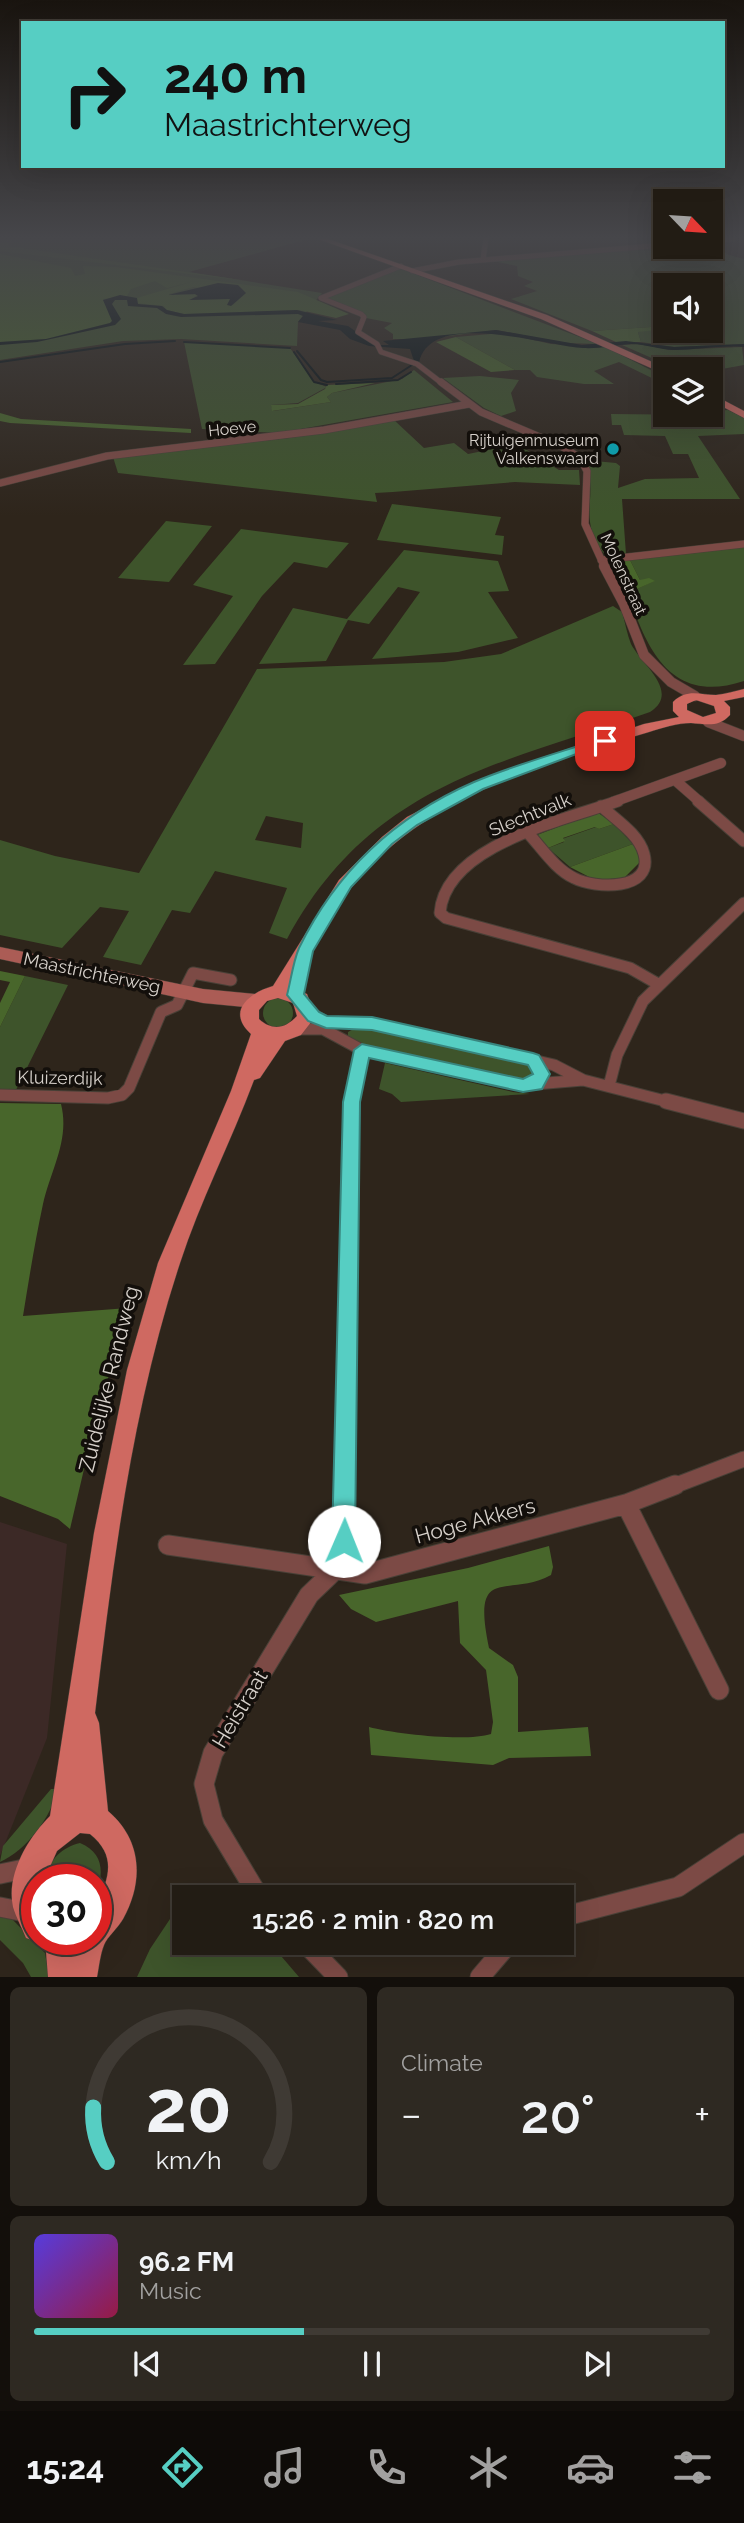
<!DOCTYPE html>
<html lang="en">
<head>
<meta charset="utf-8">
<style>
  :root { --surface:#221c14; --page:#2e2922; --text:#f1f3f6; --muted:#a2a1a0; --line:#3f3a34; --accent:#56cec3 }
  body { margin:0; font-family:Raleway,sans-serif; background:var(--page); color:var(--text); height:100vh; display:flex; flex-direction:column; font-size:26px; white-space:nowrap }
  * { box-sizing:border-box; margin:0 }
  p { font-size:23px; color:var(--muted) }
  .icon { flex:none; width:38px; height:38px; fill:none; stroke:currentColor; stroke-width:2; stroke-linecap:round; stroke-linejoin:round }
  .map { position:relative; height:1977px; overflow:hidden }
  .panel { display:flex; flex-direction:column; gap:10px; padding:10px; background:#130f0b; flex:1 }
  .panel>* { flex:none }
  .banner { position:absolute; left:21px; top:21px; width:704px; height:147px; border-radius:0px; box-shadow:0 7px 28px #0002,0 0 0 2px var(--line); background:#56cec3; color:#111; overflow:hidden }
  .needle { width:46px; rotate:115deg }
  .controls { position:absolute; left:653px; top:189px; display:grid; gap:14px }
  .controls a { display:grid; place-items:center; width:70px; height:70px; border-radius:0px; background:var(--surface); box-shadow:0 7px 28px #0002,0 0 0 2px var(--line); font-size:35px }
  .speed { position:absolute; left:21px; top:1864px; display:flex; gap:14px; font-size:35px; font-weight:700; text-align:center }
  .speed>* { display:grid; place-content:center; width:91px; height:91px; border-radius:50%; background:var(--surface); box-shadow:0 7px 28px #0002,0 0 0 2px var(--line); line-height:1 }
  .speed .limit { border:10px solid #d22; background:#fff; color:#111 }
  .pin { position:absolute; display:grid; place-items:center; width:60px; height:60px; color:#fff; margin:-30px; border-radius:14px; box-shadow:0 4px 10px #0006 }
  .me { position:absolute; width:77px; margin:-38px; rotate:1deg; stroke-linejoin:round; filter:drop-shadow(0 0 5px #0008) }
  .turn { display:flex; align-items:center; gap:24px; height:147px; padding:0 28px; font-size:32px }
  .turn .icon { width:91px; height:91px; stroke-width:2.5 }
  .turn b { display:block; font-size:49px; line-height:60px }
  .big { font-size:52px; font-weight:600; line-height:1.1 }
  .panel .tile { flex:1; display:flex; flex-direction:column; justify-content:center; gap:10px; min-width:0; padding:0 24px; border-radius:10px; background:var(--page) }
  .panel .dial { align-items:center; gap:0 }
  .dial svg { height:182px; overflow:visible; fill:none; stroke:var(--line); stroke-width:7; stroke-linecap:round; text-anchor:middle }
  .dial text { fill:var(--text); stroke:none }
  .song { display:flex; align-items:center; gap:21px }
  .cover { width:84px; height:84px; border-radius:10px; background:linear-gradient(135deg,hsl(250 70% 55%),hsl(340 70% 35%)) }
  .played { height:7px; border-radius:4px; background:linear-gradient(90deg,var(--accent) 40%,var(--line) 40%) }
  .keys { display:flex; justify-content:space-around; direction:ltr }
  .heat { display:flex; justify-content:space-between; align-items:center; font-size:38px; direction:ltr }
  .panel .tiles { flex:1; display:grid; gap:10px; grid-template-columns:1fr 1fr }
  .tile:last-child { grid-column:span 2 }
  .trip { position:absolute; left:172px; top:1885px; width:402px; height:70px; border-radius:0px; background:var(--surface); box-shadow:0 7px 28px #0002,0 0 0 2px var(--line); font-weight:600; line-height:70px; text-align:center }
  .tabs { display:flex; height:112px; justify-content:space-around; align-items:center; background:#0e0b08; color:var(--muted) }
  .tabs .icon { width:49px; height:49px }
  .tabs .on { color:var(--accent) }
  .tabs b { font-size:32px; color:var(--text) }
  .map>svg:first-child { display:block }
</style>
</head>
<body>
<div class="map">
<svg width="744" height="1977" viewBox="0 0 744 1977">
  <rect width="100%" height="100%" fill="#2e251b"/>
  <path fill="#3c2926" d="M0,1522L67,1544L47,1738L0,1856Z"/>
  <path fill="#3e542b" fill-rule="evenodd" d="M0,239H308L189,272L322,293L298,322L297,346L181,339L123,341L0,360Z
    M711,243L729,255L744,259V344L674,347L641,342L638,332L651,327L592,331L511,299L537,291L524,286L533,282L518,276L517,266L488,260L665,247H710ZM665,285H710V331H665Z
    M399,268L598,344L566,343L496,330L425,339H393V334L384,328L392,323L366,318L324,300L325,297Z
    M502,333L551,344L605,347L665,377V382H660L619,362L594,371L614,384H584L537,377L530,370H515L456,337Z
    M184,342L290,348L314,382L327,387L298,403L271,405L273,411L331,402L327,397L332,393L402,379L414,370L453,402L278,433L202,429Z
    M638,344L671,350L742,347L744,365L711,371L677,369L622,345Z
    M480,376L519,380L511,393L516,411L501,416L484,408L443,378Z
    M728,410L744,418V434L698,436L740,499H622L626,554L605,555C575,518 601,496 584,460L616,463L620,466L618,488L645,479L699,478L688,454H673L665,436L624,435L621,425H612L611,414L710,415L711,411Z
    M394,420L424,448L454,443L468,454L517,444L559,470H579L580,485L515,482L393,492L375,493L377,502L118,473L113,457L289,438Z
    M392,504L501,517L495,535L504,536L502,555L377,540Z
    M166,521L212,526L169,582L118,578Z
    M241,529L349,543L327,568L294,562L262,596L215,664L183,665L233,596L193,585Z
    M744,546V681C672,705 647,651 628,593L654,581L640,580L630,560Z
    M404,550L498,561L509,591L488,592L518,638L458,652L372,659L420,592L398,587L369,624L348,620L326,661L259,664L293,608L347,619Z
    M613,606L622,612C625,622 627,634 631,644C642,665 681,692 650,712C497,765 371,784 287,939L269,933L287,888L215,871L190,913L172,910L141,965L103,957L129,911L100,907L62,948L0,935V840L55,856L139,873L257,669L444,662L501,654ZM266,816L303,823L301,848L255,840Z
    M614,824L633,844L570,867L548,848L564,842L562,839L596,827L599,829Z
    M25,976L68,985L16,1090H0V1027Z
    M263 1013a15 15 0 1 1 30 0a15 15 0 1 1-30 0Z
    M359,1026L536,1066L538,1073L530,1083L359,1047L348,1038V1032Z
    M385,1063L513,1092L530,1094L401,1102L392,1094L379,1089Z
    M51,1789H58C51,1817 27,1850 0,1862L3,1846Z
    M80,1843C104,1853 104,1873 96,1895V1880L48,1879C47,1860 63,1847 80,1843Z
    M184,1898V1942L270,1943L299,1977H137L150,1949Z
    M3,1915L13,1920L45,1953L49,1977H31L23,1963L0,1940V1916Z"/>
  <path fill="#48662b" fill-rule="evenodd" d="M0,239H13L8,246L248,281L0,251Z
    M0,254L71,268L75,276L85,274L83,266L116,267L298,292L349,314L336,318L300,310L185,314L166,310L164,306L136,303L137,298L191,282L167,288L155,281L131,289L127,296L103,299L112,321L110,323L46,339L0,342ZM193,287L246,293L233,305L227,304L231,300L228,299L190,300L197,295L169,294Z
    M651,327L656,330L638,332L641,342H616L592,331Z
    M456,337L515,370L491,372L436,342Z
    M375,383L332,393L327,397L331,402L272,411L271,405L298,404L325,389L327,385Z
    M0,413L21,419L191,429V433L10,423L0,421Z
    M630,560L640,580L649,578L655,581L628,593L608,562Z
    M597,812L614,824L599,829L595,827L563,838L565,841L548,848L537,835Z
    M633,844L639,854V863L624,878L595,880L570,867Z
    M0,971L25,976L0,1027V1003L10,982L0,980Z
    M0,1103L61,1104C70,1140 51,1169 43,1204C35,1241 29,1279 23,1316L128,1308L92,1435L70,1529L58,1519L0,1496Z
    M549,1546L553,1567L551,1575C507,1599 471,1562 489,1648L513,1665L518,1677V1732L588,1727L591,1756L509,1758L493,1765L371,1755L369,1727C395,1734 466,1742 491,1734L493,1722L486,1670L460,1643L458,1601L376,1622L351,1609L339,1595L468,1568Z"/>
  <path fill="#051013" d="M218,283L238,285L246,293L231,306L227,305L230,299L189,300L198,296L195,294L168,295Z
    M120,295L137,298L138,304L162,306L167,310L184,314L297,310L337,320L318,321L348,326L375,345H389L383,341L496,330L582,345L626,341L674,347L744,344V347C720,345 697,350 674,350C660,350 646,344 631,344C615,345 599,349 583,348C547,346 430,308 419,363L414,361L410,349L369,346L350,339L340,330L298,322L303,316L298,314L181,317L166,314L157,308L128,306L127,300H115L112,304L121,319L115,325L37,342L0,345V342L46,339L110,323L112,321L103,300Z"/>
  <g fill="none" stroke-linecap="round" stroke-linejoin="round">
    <path stroke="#051013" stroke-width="2" d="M184,342L290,348
      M297,351L321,380L327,382L392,378L415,363
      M294,352L314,382L327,385
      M0,362L125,344L175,341
      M336,384L398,380L411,372"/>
    <g stroke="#494037" stroke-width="6">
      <path id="street-far5" d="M710,241L732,239
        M483,260L486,239
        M401,266L321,298L361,314L364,317L358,332L377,344L381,352L417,364L443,384
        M412,271L459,262L665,245"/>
    </g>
    <g stroke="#494037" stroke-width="8">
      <path id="street-far4" d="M441,382L481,412L561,446L580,458L587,471L585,524L605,568
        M0,483L107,456L324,430L469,404
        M601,560L744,544"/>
    </g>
    <g stroke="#494037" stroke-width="11">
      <path id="street-far3" d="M604,566L624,604L644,655L671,682L695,696
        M708,722L744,736
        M676,781L700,802
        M613,802L721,763"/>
    </g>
    <g stroke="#494037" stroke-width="13">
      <path id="street-far2" d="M618,801C565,820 445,845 440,913L446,918L630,968L658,984
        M698,801L744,841
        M528,833C542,848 555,869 574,878C595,889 654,891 644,854C639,834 615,819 601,806
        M306,1010L326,1022L372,1023L554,1065L583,1080
        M297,1029H323L362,1050L523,1085L583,1080L673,1103
        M609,1086L617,1055L643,1001L744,903
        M0,1095L108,1098L122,1095L129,1088L161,1012L177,1005L193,973L231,980
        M352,1103L362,1050"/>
    </g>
    <g stroke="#494037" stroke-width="17">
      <path id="street-far1" d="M666,1101L744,1121
        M345,1487L352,1101
        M671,1487L744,1459"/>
    </g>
    <g stroke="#494037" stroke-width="21">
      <path id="street" d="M626,1504L719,1690
        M168,1545L365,1574L626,1504L675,1485
        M0,1874L29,1868
        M259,1897L213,1820L204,1784L213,1753L309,1595L334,1571L344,1541L345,1485
        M0,1907L30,1913
        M562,1917L678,1887L744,1843
        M304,1942L338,1977
        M480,1977L510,1942"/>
    </g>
    <g stroke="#494037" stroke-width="1">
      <path id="secondary" d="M0,947L203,989L255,994L261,996L264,1001L261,1006L255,1008L203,1003L0,959Z"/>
    </g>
    <g stroke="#494037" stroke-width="1">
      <path id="primary" d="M318,239H328L547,315L668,369H665V374L662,373L541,319Z
        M710,393L744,411V418L710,400Z
        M744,689V697L724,701L730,707V715C718,728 706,724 691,723C678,723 661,728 649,732C543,764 422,797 351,888C327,918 310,955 290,988L307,994L315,1017L301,1035L285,1041L260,1078L254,1080C231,1142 200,1201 180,1263C132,1408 113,1562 95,1713L99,1723L108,1811C142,1840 144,1881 123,1919C118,1928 107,1937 104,1945C100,1955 99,1967 97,1977H48L45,1939H73L74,1941L75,1939H96C96,1929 94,1914 97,1905C109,1877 117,1856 90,1834L80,1833L57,1851L44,1880H37V1939H45L37,1942L26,1938C22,1928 16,1917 13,1907C6,1874 28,1838 50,1816L94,1533L127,1370L158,1263L231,1091L251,1034C226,1011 249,993 273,986L339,880L382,837L407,817L473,783L511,768L644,724L679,717L673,711V702C687,688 700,695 716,695C725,694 735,691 744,689ZM696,700L714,706L716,713L703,717L687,710V704ZM278,998L293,1003L297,1016C285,1029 272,1031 259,1019V1010L267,1001Z"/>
    </g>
    <use href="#street-far5" stroke="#7c4a45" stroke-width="5"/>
    <use href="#street-far4" stroke="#7c4a45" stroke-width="7"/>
    <use href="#street-far3" stroke="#7c4a45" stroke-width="10"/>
    <use href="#street-far2" stroke="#7c4a45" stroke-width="11"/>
    <use href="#street-far1" stroke="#7c4a45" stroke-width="15"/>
    <use href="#street" stroke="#7c4a45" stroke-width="19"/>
    <use href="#secondary" fill="#ab5c55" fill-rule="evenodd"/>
    <use href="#primary" fill="#cf6961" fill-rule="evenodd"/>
  </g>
  <linearGradient id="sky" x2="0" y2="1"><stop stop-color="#19140f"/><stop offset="0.46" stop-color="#46464a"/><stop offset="1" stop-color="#46464a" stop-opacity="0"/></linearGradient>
  <rect width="744" height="516" fill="url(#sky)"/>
  <path fill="#56cec3" stroke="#38867f" stroke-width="2" d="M600,739L611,741L483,789L417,825L392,844L351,887L313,951L304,994L319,1012L327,1016L372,1017L533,1053L539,1055L550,1074L542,1089L523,1092L369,1058L360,1102L355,1541L352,1549L344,1552L335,1549L332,1541L343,1102L354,1050L362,1044L523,1079L533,1074L528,1065L372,1030L326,1028L308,1021L287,995C291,980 293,962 299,948C336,872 396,816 474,782C514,765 558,753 600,739Z"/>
  <circle fill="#0f9aa8" stroke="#130f0b" stroke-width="2.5" cx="613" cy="449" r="7"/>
  <g text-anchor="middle" stroke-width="7" stroke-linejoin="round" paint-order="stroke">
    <g font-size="16" fill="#d6d0ca" stroke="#130f0b">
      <text transform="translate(232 428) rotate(-6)" y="6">Hoeve</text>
      <text transform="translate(624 574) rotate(65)" y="6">Molenstraat</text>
    </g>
    <g font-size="16" fill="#d6d0ca" stroke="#130f0b" text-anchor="end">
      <text x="599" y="446">Rijtuigenmuseum<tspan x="599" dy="18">Valkenswaard</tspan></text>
    </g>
    <g font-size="18" fill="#d6d0ca" stroke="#130f0b">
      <text transform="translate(530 815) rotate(-22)" y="6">Slechtvalk</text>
      <text transform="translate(92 973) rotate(12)" y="6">Maastrichterweg</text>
      <text transform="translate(60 1078) rotate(1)" y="6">Kluizerdijk</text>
    </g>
    <g font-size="21" fill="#d6d0ca" stroke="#130f0b">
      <text transform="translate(109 1379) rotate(-76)" y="7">Zuidelijke Randweg</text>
      <text transform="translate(475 1521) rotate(-15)" y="7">Hoge Akkers</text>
      <text transform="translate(240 1709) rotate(-59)" y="7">Heistraat</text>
    </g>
  </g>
</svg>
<div class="controls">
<a><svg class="needle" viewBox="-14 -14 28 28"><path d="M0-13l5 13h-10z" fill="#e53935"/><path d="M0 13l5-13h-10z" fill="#a2a1a0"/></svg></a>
<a><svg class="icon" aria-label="sound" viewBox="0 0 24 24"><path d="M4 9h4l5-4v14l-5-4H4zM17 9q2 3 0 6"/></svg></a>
<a><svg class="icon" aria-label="layers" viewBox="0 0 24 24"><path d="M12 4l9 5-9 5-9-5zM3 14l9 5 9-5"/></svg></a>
</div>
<div class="speed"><div class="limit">30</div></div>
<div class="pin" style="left:605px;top:741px;background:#d93025"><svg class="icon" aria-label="arrive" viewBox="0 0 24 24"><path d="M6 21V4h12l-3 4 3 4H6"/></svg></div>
<svg class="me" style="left:344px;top:1541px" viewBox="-20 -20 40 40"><circle r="19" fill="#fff"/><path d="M0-13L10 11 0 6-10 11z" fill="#56cec3"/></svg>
<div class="trip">15:26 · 2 min · 820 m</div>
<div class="banner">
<div class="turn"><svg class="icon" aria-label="right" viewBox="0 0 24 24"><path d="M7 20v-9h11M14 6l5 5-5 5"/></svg><div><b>240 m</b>Maastrichterweg</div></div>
</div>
</div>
<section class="panel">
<div class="tiles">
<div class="tile dial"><svg viewBox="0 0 100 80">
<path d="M14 69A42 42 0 1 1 86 69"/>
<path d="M14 69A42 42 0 0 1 8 45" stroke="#56cec3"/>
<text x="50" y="56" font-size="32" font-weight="700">20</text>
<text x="50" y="72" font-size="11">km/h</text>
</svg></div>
<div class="tile"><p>Climate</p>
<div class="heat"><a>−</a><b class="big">20°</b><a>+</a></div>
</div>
<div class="tile">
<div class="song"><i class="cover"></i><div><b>96.2 FM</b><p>Music</p></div></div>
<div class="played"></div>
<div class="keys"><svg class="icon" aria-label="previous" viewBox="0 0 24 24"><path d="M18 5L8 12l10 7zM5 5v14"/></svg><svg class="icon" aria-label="pause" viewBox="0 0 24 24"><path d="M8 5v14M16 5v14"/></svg><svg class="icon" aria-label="next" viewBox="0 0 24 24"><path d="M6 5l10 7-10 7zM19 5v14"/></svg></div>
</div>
</div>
</section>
<nav class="tabs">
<b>15:24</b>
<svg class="icon on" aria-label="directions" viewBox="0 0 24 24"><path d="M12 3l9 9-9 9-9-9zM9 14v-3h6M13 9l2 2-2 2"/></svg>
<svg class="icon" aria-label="music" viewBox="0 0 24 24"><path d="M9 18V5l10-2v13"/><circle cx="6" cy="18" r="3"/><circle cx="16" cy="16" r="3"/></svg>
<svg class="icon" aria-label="phone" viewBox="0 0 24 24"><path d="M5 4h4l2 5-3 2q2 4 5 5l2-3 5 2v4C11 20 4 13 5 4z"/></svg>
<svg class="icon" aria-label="climate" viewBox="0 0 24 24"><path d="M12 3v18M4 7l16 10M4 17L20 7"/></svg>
<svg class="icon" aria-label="car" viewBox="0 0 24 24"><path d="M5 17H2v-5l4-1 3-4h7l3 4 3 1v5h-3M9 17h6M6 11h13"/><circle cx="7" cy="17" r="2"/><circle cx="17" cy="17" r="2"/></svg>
<svg class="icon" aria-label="filters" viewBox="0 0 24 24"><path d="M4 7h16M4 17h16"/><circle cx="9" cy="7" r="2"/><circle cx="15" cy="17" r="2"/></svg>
</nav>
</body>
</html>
